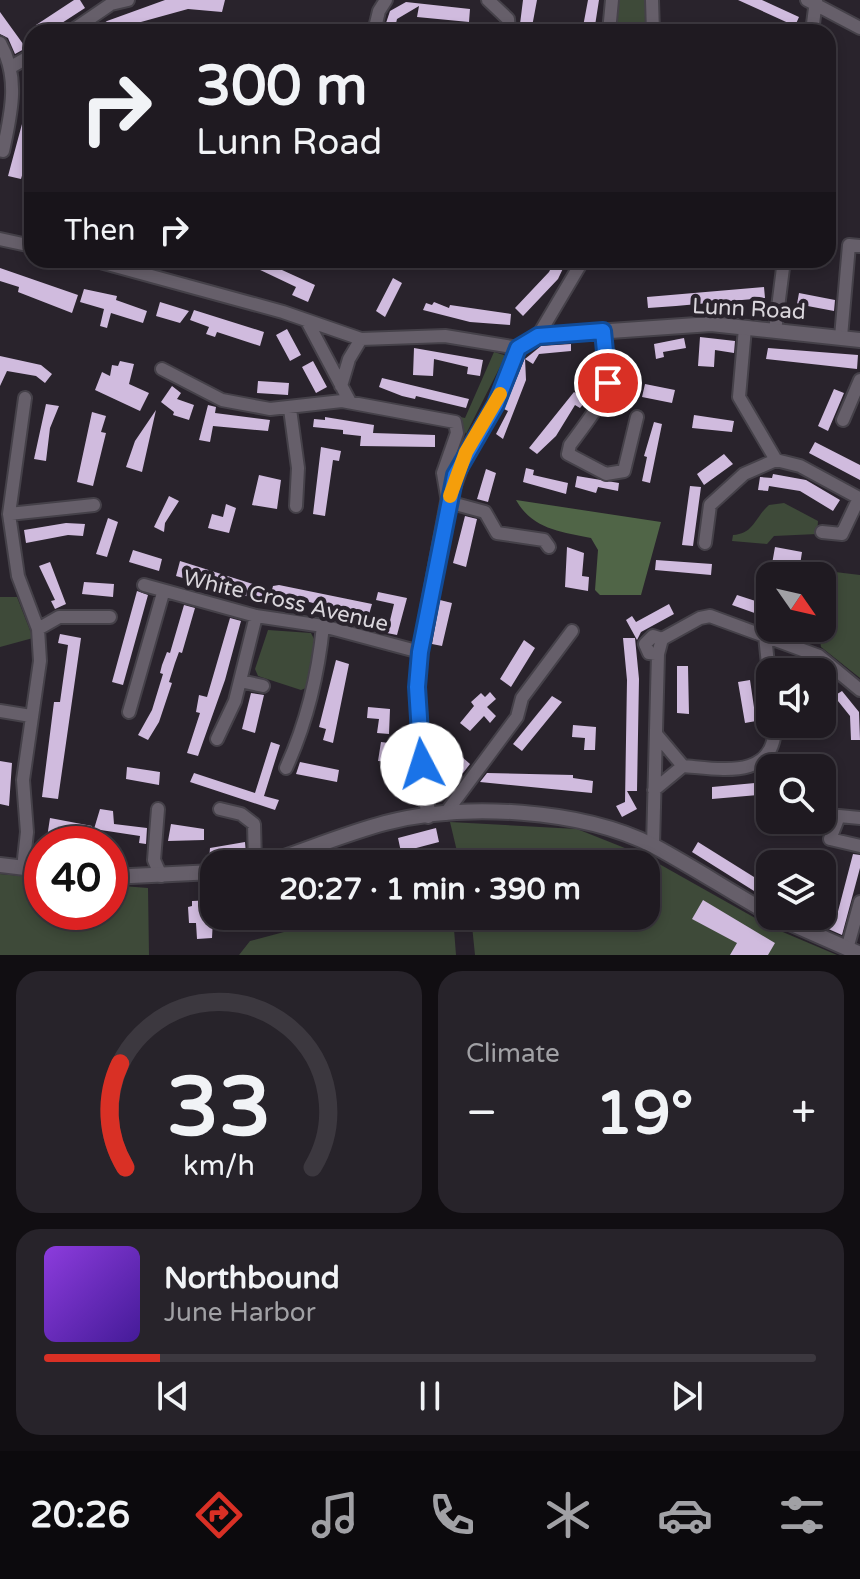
<!DOCTYPE html>
<html lang="en">
<head>
<meta charset="utf-8">
<style>
  :root { --surface:#1f1a21; --page:#27232a; --text:#f1f3f6; --muted:#a1a1a5; --line:#3c383f; --accent:#d93025 }
  body { margin:0; font-family:"Varela Round",sans-serif; background:var(--page); color:var(--text); height:100vh; display:flex; flex-direction:column; font-size:30px; white-space:nowrap }
  * { box-sizing:border-box; margin:0 }
  p { font-size:26px; color:var(--muted) }
  .icon { flex:none; width:44px; height:44px; fill:none; stroke:currentColor; stroke-width:2; stroke-linecap:round; stroke-linejoin:round }
  .map { position:relative; height:955px; overflow:hidden }
  .panel { display:flex; flex-direction:column; gap:16px; padding:16px; background:#110e12; flex:1 }
  .panel>* { flex:none }
  .guide { position:absolute; left:24px; top:24px; width:812px; height:244px; border-radius:24px; box-shadow:0 4px 12px #0003,0 0 0 2px var(--line); background:#1f1a21; color:var(--text); overflow:hidden }
  .needle { width:52px; rotate:124deg }
  .tools { position:absolute; left:756px; top:562px; display:grid; gap:16px }
  .tools a { display:grid; place-items:center; width:80px; height:80px; border-radius:16px; background:var(--surface); box-shadow:0 4px 12px #0003,0 0 0 2px var(--line); font-size:40px }
  .speed { position:absolute; left:24px; top:826px; display:flex; gap:16px; font-size:40px; font-weight:700; text-align:center }
  .speed>* { display:grid; place-content:center; width:104px; height:104px; border-radius:50%; background:var(--surface); box-shadow:0 4px 12px #0003,0 0 0 2px var(--line); line-height:1 }
  .speed .limit { border:12px solid #d22; background:#fff; color:#111 }
  .pin { position:absolute; display:grid; place-items:center; width:68px; height:68px; color:#fff; margin:-34px; border:4px solid #fff; border-radius:50%; box-shadow:0 2px 8px #0007 }
  .me { position:absolute; width:88px; margin:-44px; rotate:355deg; stroke-linejoin:round; filter:drop-shadow(0 0 6px #0008) }
  .turn { display:flex; align-items:center; gap:28px; height:168px; padding:0 40px; font-size:36px }
  .turn .icon { width:104px; height:104px; stroke-width:2.5 }
  .turn b { display:block; font-size:56px; line-height:68px }
  .then { display:flex; align-items:center; height:76px; padding:0 40px; background:#0003; gap:16px; font-size:30px }
  .big { font-size:60px; font-weight:700; line-height:1.1 }
  .panel .card { flex:1; display:flex; flex-direction:column; justify-content:center; gap:12px; min-width:0; padding:0 28px; border-radius:24px; background:var(--page) }
  .panel .dial { align-items:center; gap:0 }
  .dial svg { height:208px; overflow:visible; fill:none; stroke:var(--line); stroke-width:7; stroke-linecap:round; text-anchor:middle }
  .dial text { fill:var(--text); stroke:none }
  .song { display:flex; align-items:center; gap:24px }
  .cover { width:96px; height:96px; border-radius:12px; background:linear-gradient(135deg,hsl(270 70% 55%),hsl(260 70% 35%)) }
  .played { height:8px; border-radius:4px; background:linear-gradient(90deg,var(--accent) 15%,var(--line) 15%) }
  .keys { display:flex; justify-content:space-around; direction:ltr }
  .heat { display:flex; justify-content:space-between; align-items:center; font-size:44px; direction:ltr }
  .panel .tiles { flex:1; display:grid; gap:16px; grid-template-columns:1fr 1fr }
  .card:last-child { grid-column:span 2 }
  .trip { position:absolute; left:200px; top:850px; width:460px; height:80px; border-radius:24px; background:var(--surface); box-shadow:0 4px 12px #0003,0 0 0 2px var(--line); font-weight:700; line-height:80px; text-align:center }
  .dock { display:flex; height:128px; justify-content:space-around; align-items:center; background:#0c0a0d; color:var(--muted) }
  .dock .icon { width:56px; height:56px }
  .dock .on { color:var(--accent) }
  .dock b { font-size:36px; color:var(--text) }
  .map>svg:first-child { display:block }
</style>
</head>
<body>
<div class="map">
<svg width="860" height="955" viewBox="0 0 860 955">
  <rect width="100%" height="100%" fill="#29232c"/>
  <path fill="#3e4a39" d="M618,0H647V32H613Z
    M494,352L504,355V359L466,434L456,416L465,418Z
    M784,503L818,521L817,534L774,536L767,544L732,541L733,535C754,534 755,517 769,505Z
    M835,572L860,575V678L821,647L818,628H822V576H813Z
    M0,597H17L33,638L0,647Z
    M268,630L311,633L315,641L308,687L301,690L258,676L255,669Z
    M450,822L577,829L645,856L771,927L837,955H475L471,916H646V864H460Z
    M0,874L42,878V912H110V885L148,888L149,955H0Z
    M344,916H453L456,955H239L250,941Z"/>
  <path fill="#506547" d="M516,500L661,522L641,595H600L595,590L598,550L591,538C561,532 532,529 516,500Z"/>
  <path fill="#d0bbde" d="M74,0H80L85,8L48,32H41L36,25Z
    M165,0H225L222,12L188,9L130,25L131,29L120,32H91L107,21Z
    M523,0H537L531,32H519Z
    M588,0H599L594,32H582Z
    M738,0H762L799,17L795,26Z
    M406,2L470,9L469,22L417,17L419,6L397,19L394,32H383L390,11Z
    M0,12L26,48L15,54L8,38L0,34Z
    M29,98H32V141L21,179L8,176Z
    M215,260H260L315,285L308,302L292,295L296,287L256,268L238,263L237,268Z
    M555,260H567L558,279L523,316L515,308L549,272Z
    M0,268L78,295L72,313L18,292L19,287L0,281Z
    M393,278L402,283L385,317L376,311Z
    M764,287L765,298L676,306L648,308L647,297Z
    M84,289L117,296L116,300L147,311L143,323L111,313L107,328L100,326L104,309L80,302Z
    M799,293L835,300L834,311L797,304Z
    M160,302L173,306L189,311L180,323L156,316Z
    M434,302L449,308L450,305L511,314L510,325L470,322L423,310L426,303L432,305Z
    M194,310L264,332L260,346L217,332L215,337L206,334L209,327L190,320Z
    M287,329L301,355L290,361L276,335Z
    M700,337L735,341L734,353L715,350L714,367L698,366Z
    M684,338L686,348L663,352L664,357L656,359L654,344Z
    M571,344V351L539,354L533,364L525,359L541,346Z
    M414,348L483,360L480,376L467,374L468,367L434,359L433,376L413,375Z
    M768,348L858,355L857,369L766,359Z
    M0,356L41,365L52,374L45,383L36,376L7,371L0,386Z
    M525,358L526,380L503,439L496,434L508,411L504,409Z
    M120,361L134,364L129,384L149,393L140,411L95,390L102,372L110,376L112,365L118,366Z
    M313,361L327,387L316,393L302,367Z
    M382,378L469,399L466,408L416,396L415,399L402,396L379,387Z
    M258,381L289,383L288,395L257,393Z
    M645,384L675,390L672,403L642,397Z
    M172,386L181,393L177,399L194,405L189,420L173,415L174,412L161,402Z
    M834,389L844,393L828,431L818,426Z
    M574,392L586,401L580,408L575,405L556,436L537,454L529,448Z
    M46,404L59,406L50,428L46,461L34,459Z
    M208,405L216,407L215,413L270,420L268,431L213,426L210,442L199,440Z
    M156,410L142,472L126,467L135,441Z
    M92,412L106,416L101,432L106,433L93,486L77,482Z
    M694,415L734,421L732,432L692,428Z
    M325,417L374,425L373,433L435,435V447L360,446L361,436L343,434V430L313,427L314,419L325,420Z
    M654,422L662,424L650,483L642,481L647,457L644,456Z
    M815,442L860,465V480L809,453Z
    M321,447L341,451L339,461L333,460L325,516L313,514Z
    M724,454L733,464L704,485L697,474Z
    M526,468L534,470L533,475L568,483L566,494L523,482Z
    M486,469L496,473L488,502L477,499Z
    M773,474L806,480L840,500L833,511L800,491L769,486L768,491L758,490L760,477L772,478Z
    M259,475L281,480L277,509L252,505Z
    M577,476L619,483L618,491L598,487L596,493L575,487Z
    M690,486L701,487L693,546L682,545Z
    M169,496L179,501L165,523L164,532L154,527Z
    M226,504L236,508L229,533L208,528L212,514L223,517Z
    M465,516L477,519L466,567L453,563Z
    M108,518L118,522L107,557L96,554Z
    M66,523L85,524L83,536L68,535L26,543L24,530Z
    M567,547L584,553L582,576L589,577L588,591L565,587Z
    M775,547L802,552L800,565L772,564Z
    M133,550L162,559L159,571L129,562Z
    M656,560L712,564L711,575L655,570Z
    M180,561L272,590L273,586L279,585L372,604L368,618L302,600L265,596L264,601L176,576Z
    M50,562L66,604L55,609L51,601L55,600L39,566Z
    M84,582L114,584L113,597L82,594Z
    M137,591L148,595L123,685L112,682Z
    M378,592L407,598L397,635L387,633L394,604L376,600Z
    M737,595L768,605L763,616L732,605Z
    M440,600L452,603L442,646L432,644Z
    M669,604L674,614L641,632L637,640L626,620L632,616L636,622Z
    M184,605L195,608L182,653L179,652L175,663L169,682L172,683L159,722L148,740L138,735L152,710L163,674L160,673L162,665L167,652L170,653Z
    M230,618L241,621L225,680L198,756L187,753L200,713L196,712L199,695L207,697Z
    M60,634L81,638L58,799L42,797L54,702H60L68,645L58,643Z
    M623,638H635L639,679L637,791H627L637,809L622,817L616,806L625,802L627,680Z
    M524,640L535,648L511,687L500,679Z
    M336,660L349,664L333,743L323,740L326,729L319,727Z
    M677,666H688L689,714L677,713Z
    M750,680L756,721L745,723L738,682Z
    M842,691L859,712L860,740H851L850,716L834,696Z
    M490,692L496,699L487,707L496,716L490,723L484,716L470,731L460,723L474,706L471,702L481,693L485,697Z
    M251,693L264,695L255,733L242,729Z
    M552,696L562,702L522,751L513,744Z
    M368,707L390,709L389,734L377,733L379,719L367,718Z
    M573,725L596,727L595,750H584L585,738L572,737Z
    M443,740L470,764L463,773L436,753Z
    M271,742L280,745L264,796L279,800L275,810L190,782L194,773L255,793Z
    M381,742L405,745L402,768L409,769L408,779L391,778L392,762L378,761Z
    M0,761L12,763L9,806L0,804Z
    M300,762L339,770L337,782L296,774Z
    M127,767L160,772L159,785L126,779Z
    M487,773L573,775V778L593,781L592,793L480,782Z
    M755,783L758,795L712,799V787Z
    M100,809L113,811L114,824L147,828L146,844L139,843L140,836L94,829Z
    M50,818L92,826L91,836L55,831L53,844H46Z
    M171,824L204,829V840L168,841Z
    M436,828L439,842L401,852L398,838Z
    M245,842L246,854L209,860L210,848Z
    M698,842L770,887V901L692,852Z
    M853,854L860,855V868L842,935L799,916H822V913L836,919Z
    M214,900L212,938L197,939L196,923H189L188,907L192,906V901Z
    M703,900L775,943L768,955H730L737,943L692,919Z"/>
  <g fill="none" stroke-linecap="round" stroke-linejoin="round">
    <g stroke="#454149" stroke-width="16">
      <path id="minor" d="M488,0L508,19L509,32
        M652,0L653,32
        M807,0L860,28
        M70,32L111,4L128,0
        M374,32L379,11L386,0
        M609,32L612,0
        M812,32L816,0
        M0,43C20,78 11,113 3,151
        M11,67L32,55
        M0,239L32,246
        M93,260L283,312L361,339L445,336L518,348
        M307,321L350,402
        M745,328L739,397L776,460L800,466L859,498L842,534L822,532
        M603,331C613,391 605,398 570,445L568,454L606,474L624,471L637,417
        M775,331L784,260
        M538,336L583,260
        M841,337L849,245L860,246
        M162,369L222,400L270,409L342,401L455,422L457,433L443,473L448,502L485,512L497,533L544,540L549,547
        M341,386L349,359L361,339
        M290,409L298,468L296,506
        M843,420L860,380
        M9,514L94,505
        M705,543L710,505L744,474L776,460
        M144,585L256,616L323,626L420,652
        M38,629L59,617H110
        M765,636L770,683
        M658,654L649,653L645,644L653,636L662,639
        M240,681L263,686
        M0,711L31,716
        M129,712L163,593
        M656,734L683,766
        M217,739L235,701L256,616
        M683,766C721,769 776,781 775,724
        M286,768C307,722 318,676 323,626
        M654,790L683,766
        M158,809L154,860L161,876
        M220,809L241,814L254,824L255,864
        M445,814L517,717L522,698L572,631
        M860,818L839,816L830,839L860,846
        M653,846L658,654L662,639L700,618L710,616L819,656L860,690
        M23,868L27,832L23,780L40,661L38,629L18,576L9,514L25,398
        M847,949L860,902"/>
    </g>
    <g stroke="#454149" stroke-width="18">
      <path id="tertiary" d="M428,816L417,687L420,652L448,502L466,452L496,404L518,348L538,336L711,324L860,340
        M264,864C304,851 344,834 385,823C464,802 581,809 654,846C693,867 731,892 770,914
        M0,865L42,870
        M110,877L214,872
        M774,916L860,954"/>
    </g>
    <use href="#minor" stroke="#665f6a" stroke-width="12"/>
    <use href="#tertiary" stroke="#665f6a" stroke-width="14"/>
  </g>
  <g fill="none" stroke-linecap="round" stroke-linejoin="round">
    <g stroke="#114b97" stroke-width="20">
      <path id="route" d="M422,764L417,687L420,652L455,475L496,404L518,348L538,336L603,331L608,383"/>
    </g>
    <use href="#route" stroke="#1a73e8" stroke-width="14"/>
    <path stroke="#f59e0b" stroke-width="14" d="M450,496L466,452L500,394"/>
  </g>
  <g text-anchor="middle" stroke-width="8" stroke-linejoin="round" paint-order="stroke">
    <g font-size="22" fill="#dad6dc" stroke="#29232c">
      <text transform="translate(749 308) rotate(3)" y="8">Lunn Road</text>
      <text transform="translate(286 600) rotate(13)" y="8">White Cross Avenue</text>
    </g>
  </g>
</svg>
<div class="tools">
<a><svg class="needle" viewBox="-14 -14 28 28"><path d="M0-13l5 13h-10z" fill="#e53935"/><path d="M0 13l5-13h-10z" fill="#a1a1a5"/></svg></a>
<a><svg class="icon" aria-label="sound" viewBox="0 0 24 24"><path d="M4 9h4l5-4v14l-5-4H4zM17 9q2 3 0 6"/></svg></a>
<a><svg class="icon" aria-label="search" viewBox="0 0 24 24"><circle cx="10" cy="10" r="6"/><path d="M15 15l6 6"/></svg></a>
<a><svg class="icon" aria-label="layers" viewBox="0 0 24 24"><path d="M12 4l9 5-9 5-9-5zM3 14l9 5 9-5"/></svg></a>
</div>
<div class="speed"><div class="limit">40</div></div>
<div class="pin" style="left:608px;top:383px;background:#d93025"><svg class="icon" aria-label="arrive" viewBox="0 0 24 24"><path d="M6 21V4h12l-3 4 3 4H6"/></svg></div>
<svg class="me" style="left:422px;top:764px" viewBox="-20 -20 40 40"><circle r="19" fill="#fff"/><path d="M0-13L10 11 0 6-10 11z" fill="#1a73e8"/></svg>
<div class="trip">20:27 · 1 min · 390 m</div>
<div class="guide">
<div class="turn"><svg class="icon" aria-label="right" viewBox="0 0 24 24"><path d="M7 20v-9h11M14 6l5 5-5 5"/></svg><div><b>300 m</b>Lunn Road</div></div>
<div class="then">Then<svg class="icon" aria-label="right" viewBox="0 0 24 24"><path d="M7 20v-9h11M14 6l5 5-5 5"/></svg></div>
</div>
</div>
<section class="panel">
<div class="tiles">
<div class="card dial"><svg viewBox="0 0 100 80">
<path d="M14 69A42 42 0 1 1 86 69"/>
<path d="M14 69A42 42 0 0 1 12 29" stroke="#d93025"/>
<text x="50" y="56" font-size="32" font-weight="700">33</text>
<text x="50" y="72" font-size="11">km/h</text>
</svg></div>
<div class="card"><p>Climate</p>
<div class="heat"><a>−</a><b class="big">19°</b><a>+</a></div>
</div>
<div class="card">
<div class="song"><i class="cover"></i><div><b>Northbound</b><p>June Harbor</p></div></div>
<div class="played"></div>
<div class="keys"><svg class="icon" aria-label="previous" viewBox="0 0 24 24"><path d="M18 5L8 12l10 7zM5 5v14"/></svg><svg class="icon" aria-label="pause" viewBox="0 0 24 24"><path d="M8 5v14M16 5v14"/></svg><svg class="icon" aria-label="next" viewBox="0 0 24 24"><path d="M6 5l10 7-10 7zM19 5v14"/></svg></div>
</div>
</div>
</section>
<nav class="dock">
<b>20:26</b>
<svg class="icon on" aria-label="directions" viewBox="0 0 24 24"><path d="M12 3l9 9-9 9-9-9zM9 14v-3h6M13 9l2 2-2 2"/></svg>
<svg class="icon" aria-label="music" viewBox="0 0 24 24"><path d="M9 18V5l10-2v13"/><circle cx="6" cy="18" r="3"/><circle cx="16" cy="16" r="3"/></svg>
<svg class="icon" aria-label="phone" viewBox="0 0 24 24"><path d="M5 4h4l2 5-3 2q2 4 5 5l2-3 5 2v4C11 20 4 13 5 4z"/></svg>
<svg class="icon" aria-label="climate" viewBox="0 0 24 24"><path d="M12 3v18M4 7l16 10M4 17L20 7"/></svg>
<svg class="icon" aria-label="car" viewBox="0 0 24 24"><path d="M5 17H2v-5l4-1 3-4h7l3 4 3 1v5h-3M9 17h6M6 11h13"/><circle cx="7" cy="17" r="2"/><circle cx="17" cy="17" r="2"/></svg>
<svg class="icon" aria-label="filters" viewBox="0 0 24 24"><path d="M4 7h16M4 17h16"/><circle cx="9" cy="7" r="2"/><circle cx="15" cy="17" r="2"/></svg>
</nav>
</body>
</html>
